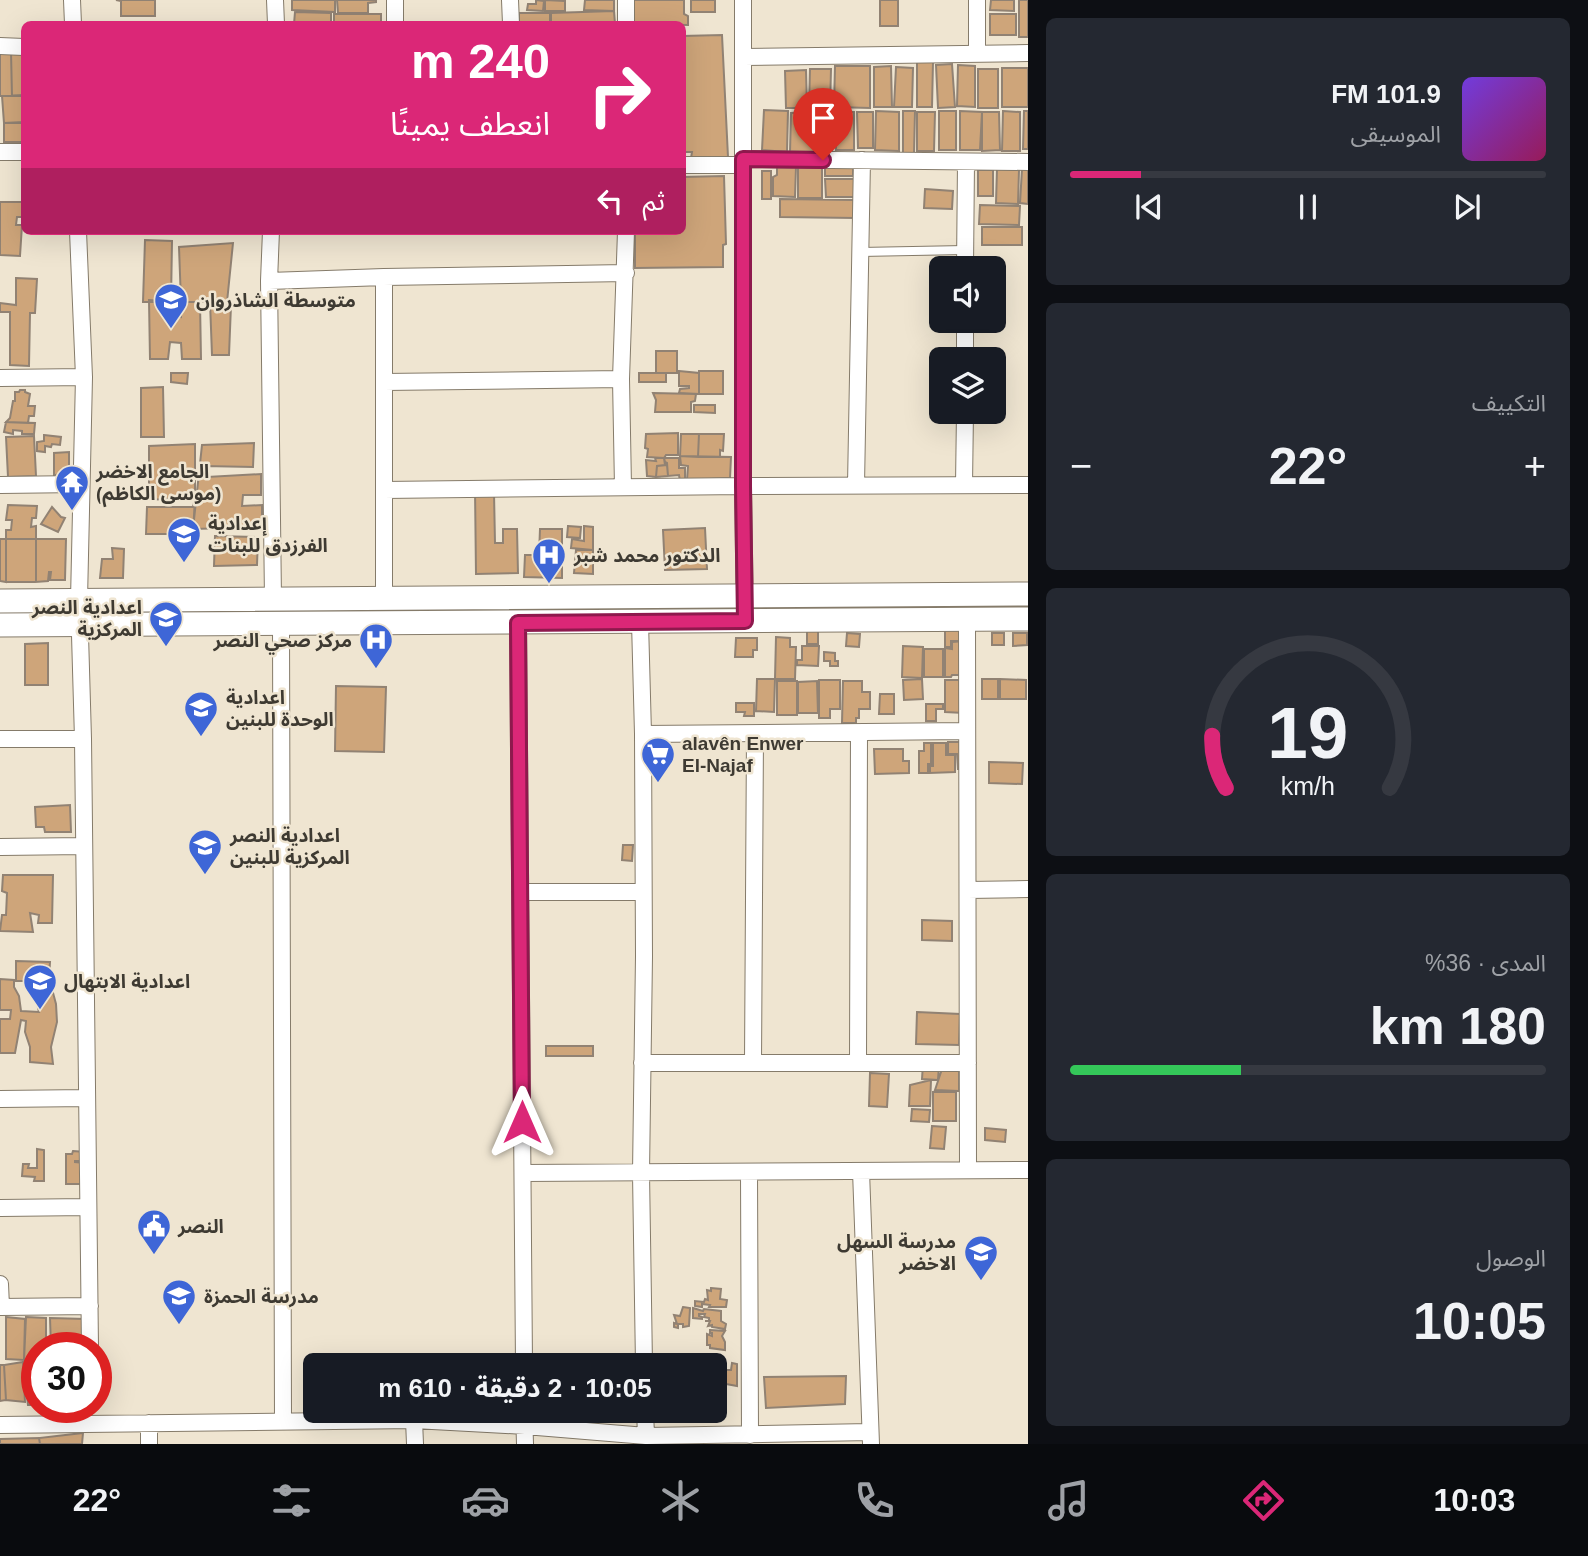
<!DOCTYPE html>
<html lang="ar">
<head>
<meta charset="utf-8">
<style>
  :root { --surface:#171b24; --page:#242831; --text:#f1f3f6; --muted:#9ea1a6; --line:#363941; --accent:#db2777 }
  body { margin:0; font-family:Arial,"Noto Sans Arabic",sans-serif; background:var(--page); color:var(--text); direction:rtl; height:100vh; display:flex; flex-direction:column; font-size:26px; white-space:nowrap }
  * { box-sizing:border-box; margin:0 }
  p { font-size:23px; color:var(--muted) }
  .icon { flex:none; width:38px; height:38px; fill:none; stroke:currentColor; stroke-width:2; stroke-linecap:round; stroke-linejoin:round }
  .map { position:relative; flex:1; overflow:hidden; direction:ltr }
  .sheet { display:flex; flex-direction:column; gap:18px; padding:18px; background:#0d0f14; width:560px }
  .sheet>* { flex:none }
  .guide { position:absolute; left:21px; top:21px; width:665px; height:214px; border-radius:10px; box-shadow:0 7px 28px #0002; direction:rtl; background:#db2777; color:#fff; overflow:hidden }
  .fabs { position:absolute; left:929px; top:256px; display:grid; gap:14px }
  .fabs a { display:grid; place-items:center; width:77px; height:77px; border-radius:10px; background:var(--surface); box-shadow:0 7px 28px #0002; font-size:35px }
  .speed { position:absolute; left:21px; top:1332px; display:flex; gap:14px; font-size:35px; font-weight:700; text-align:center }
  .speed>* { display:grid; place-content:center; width:91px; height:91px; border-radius:50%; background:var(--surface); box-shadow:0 7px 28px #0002; line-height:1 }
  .speed .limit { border:10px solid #d22; background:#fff; color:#111 }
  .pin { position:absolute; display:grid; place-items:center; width:60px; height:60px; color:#fff; margin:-72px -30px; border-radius:50% 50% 50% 0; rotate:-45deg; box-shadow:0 0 7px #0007 }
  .pin .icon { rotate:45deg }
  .me { position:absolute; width:77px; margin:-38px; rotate:0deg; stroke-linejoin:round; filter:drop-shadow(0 0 5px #0008) }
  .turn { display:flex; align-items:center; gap:24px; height:147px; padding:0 21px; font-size:32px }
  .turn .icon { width:91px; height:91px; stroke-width:2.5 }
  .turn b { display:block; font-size:49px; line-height:60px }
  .then { display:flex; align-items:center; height:66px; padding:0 21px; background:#0003; gap:14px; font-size:26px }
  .big { font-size:52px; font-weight:700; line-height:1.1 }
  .sheet .card { flex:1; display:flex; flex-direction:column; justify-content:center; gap:10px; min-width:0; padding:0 24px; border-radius:10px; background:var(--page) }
  .sheet .dial { align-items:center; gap:0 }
  .dial svg { height:182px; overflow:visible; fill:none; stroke:var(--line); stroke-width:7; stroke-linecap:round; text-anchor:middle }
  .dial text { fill:var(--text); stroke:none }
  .song { display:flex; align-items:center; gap:21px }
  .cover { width:84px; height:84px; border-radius:10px; background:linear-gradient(135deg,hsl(260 70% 55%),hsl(330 70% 35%)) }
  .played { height:7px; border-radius:4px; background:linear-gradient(90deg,var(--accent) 15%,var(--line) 15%) }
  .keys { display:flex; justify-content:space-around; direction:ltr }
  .heat { display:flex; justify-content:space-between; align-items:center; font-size:38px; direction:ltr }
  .charge { height:10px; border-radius:5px; background:linear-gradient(90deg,#34c759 36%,var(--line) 0) }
  .trip { position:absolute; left:303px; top:1353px; width:424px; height:70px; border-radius:10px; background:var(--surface); box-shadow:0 7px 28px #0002; font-weight:700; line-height:70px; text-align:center; direction:rtl }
  .menu { display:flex; height:112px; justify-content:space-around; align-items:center; background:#090b0e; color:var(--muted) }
  .menu .icon { width:49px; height:49px }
  .menu .selected { color:var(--accent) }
  .menu b { font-size:32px; color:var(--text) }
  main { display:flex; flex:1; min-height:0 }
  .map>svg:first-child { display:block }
</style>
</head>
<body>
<main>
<section class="sheet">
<div class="card">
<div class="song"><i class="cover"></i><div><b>101.9 FM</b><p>الموسيقى</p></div></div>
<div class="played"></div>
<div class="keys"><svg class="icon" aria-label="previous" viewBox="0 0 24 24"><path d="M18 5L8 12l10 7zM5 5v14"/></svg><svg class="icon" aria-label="pause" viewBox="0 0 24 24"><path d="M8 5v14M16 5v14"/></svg><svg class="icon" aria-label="next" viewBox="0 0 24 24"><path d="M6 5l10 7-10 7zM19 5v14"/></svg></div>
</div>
<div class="card"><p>التكييف</p>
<div class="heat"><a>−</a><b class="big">22°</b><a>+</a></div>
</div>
<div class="card dial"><svg viewBox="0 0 100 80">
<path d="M14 69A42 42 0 1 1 86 69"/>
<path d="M14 69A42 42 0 0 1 8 46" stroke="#db2777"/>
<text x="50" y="56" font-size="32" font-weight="700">19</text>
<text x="50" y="72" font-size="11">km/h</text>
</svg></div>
<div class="card"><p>المدى · 36%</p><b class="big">180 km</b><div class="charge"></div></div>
<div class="card"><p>الوصول</p><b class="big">10:05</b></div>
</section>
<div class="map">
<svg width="1028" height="1444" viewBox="0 0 1028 1444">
  <rect width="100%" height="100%" fill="#efe5d1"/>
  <path fill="#cea57a" stroke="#918273" stroke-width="2" d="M116,0H155V16H121V1Z
    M292,0H335V12L292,10Z
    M337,0H376V2L368,3V13H338Z
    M536,0L544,1L543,11L527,10L528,4H536Z
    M545,0L565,1V11H545Z
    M585,0H614V11L584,10Z
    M633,0H684V14L688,16V25L634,24Z
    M691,0H715V12H691Z
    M880,0H898V26H880Z
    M991,0H1014V11L990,10Z
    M1019,0H1028V37H1019Z
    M614,11L615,24H551V13Z
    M295,12L331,13V24H294Z
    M519,13H550V24H519Z
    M334,14H381V24H334Z
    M990,14H1016V35H990Z
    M722,35L728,157L691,158L692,152H682V36Z
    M0,52H11L12,96H0Z
    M11,52H24V96H12Z
    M917,62H933L932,107H917Z
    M952,64L955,107L938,108L936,65Z
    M958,65L975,66V107L957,106Z
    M835,66H870V108L834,107Z
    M891,66L892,107H874V67Z
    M896,67L913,68L912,107H894Z
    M1002,68H1028V107H1002Z
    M810,69H831L830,108L809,107Z
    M978,69H998V108H978Z
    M806,70L807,108H786L785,71Z
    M24,95V122L4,123L2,96Z
    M764,110L788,111L787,152L762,150Z
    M831,111L832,152H790L791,113Z
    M876,111L899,112V151L875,150Z
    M903,111H915L914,154H903Z
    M939,111H956V150H939Z
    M960,111L982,112L980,150H960Z
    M1003,111L1020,112V151H1002Z
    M1024,111H1028V149H1023Z
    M836,112H854V150H836Z
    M857,112H873V148H858Z
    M917,112H935L934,151H917Z
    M982,112H999L1000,150L982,151Z
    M4,123H24V142H4Z
    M825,164H853V176H825Z
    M798,165H822V198H798Z
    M777,166L796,167L795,197L773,196V177L777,175Z
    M997,169L1019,170L1018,204L996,203Z
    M1022,169L1028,170V204L1020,203Z
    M978,170H993V196H978Z
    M762,171H771V199H762Z
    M724,176L726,244L723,245V267L635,268V231H682V177Z
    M825,179H855V197H826Z
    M925,189L953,191L952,209L924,208Z
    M780,199L855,200V218L780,217Z
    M0,202H24V217H17L16,225H22L20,256L0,255Z
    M980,205L1020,206L1019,225L979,224Z
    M982,227H1022V245H982Z
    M145,240L172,241L171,302H143Z
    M233,243L227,302H181L179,247Z
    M16,278L37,279L35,313H30L29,366L10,365V312H0V303L16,305Z
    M149,300L171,302L170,315L181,317V302H200L201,359H182L181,343L170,342L168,359H150Z
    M210,302L222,306L231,305L229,355H212Z
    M656,351H677V373H656Z
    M679,371L699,373V394L679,393L680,389L689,388V386H679Z
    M699,371H723V394H699Z
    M171,373H188L187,384L171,382Z
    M639,373H666V382H639Z
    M163,387L164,437H141V388Z
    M20,390H25V392L30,394L28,406H35L34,416H29L28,423L6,422L10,418L13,401H15V392H19Z
    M653,393L696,394L695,401L691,402V412H655L656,400Z
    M694,405H715V413L694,412Z
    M6,422L35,423L34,434H22V431L13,430V434L4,432Z
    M678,433V455H666L664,458L647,457L648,449L645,448L646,434Z
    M681,434H699L698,457L680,456Z
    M699,434H724L723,451L720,450V457H698Z
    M44,435L61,437L60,445L52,444L51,447L45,446V452L37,451V442L44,441Z
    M34,436L36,476L8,477L6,437Z
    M254,443L253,467L204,466L207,477L261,474V495H243L242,506L262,505V527L193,529L202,445Z
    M195,444V497L149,500V446Z
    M69,452V474L54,475V453Z
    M680,456L731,457L730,478L687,480L688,466L681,465Z
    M655,458H664L665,465L657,466L656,477L647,476L646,460L656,461Z
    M664,458H679V468H685V480L680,481L679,475L668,476L667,463L665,462Z
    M667,465L668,476L656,477L657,466Z
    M475,489L494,493L495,543H503V529H517L518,573L476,574Z
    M195,497L193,534H146L147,507H193Z
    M8,505L37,506L36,518H32L31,527L36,526V539H6V530H11L12,520H6Z
    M52,507L61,517L65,518L58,532L41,524Z
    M568,526L581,527L580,538L567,537Z
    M584,526L593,527V550L571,548L572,539L584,541Z
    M705,528L707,569L665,570L663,530Z
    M540,529H562V578L524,577L525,555H539Z
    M215,536L258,537L257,565L214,566Z
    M0,539H6V582L0,581Z
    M6,539H36V582H6Z
    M36,539H66L65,580H50L51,572H49L48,581L36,582Z
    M112,548L124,549L123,578H100L102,559H113Z
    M576,550H593V574L574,573Z
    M807,629H818V644H807Z
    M945,629H965V641H951V647H945Z
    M847,633L860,634L859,647L846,646Z
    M992,633H1004V645H992Z
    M1013,633H1027V645L1013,646Z
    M776,637L790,638V647H796L795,679H775Z
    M736,638H757V650H753V657H735Z
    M965,641L964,675H952L951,677H945V648L952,649V642Z
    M48,643V685H25V644Z
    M802,646H819L818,666L797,665V660H802Z
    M903,646L923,647L922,678L902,677Z
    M924,649H943V677H924Z
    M824,652L835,653V661H838V666H830V661H824Z
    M757,679H775L774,712L756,711Z
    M922,679L923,699L904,700L903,680Z
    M982,679H998V699H982Z
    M1000,679L1026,680V699H1000Z
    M819,680H840V709H830V718H819Z
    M945,680H965L964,713L945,712Z
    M777,681H797V715H777Z
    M817,681L818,713H798V682Z
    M843,681H862V692H870V709H859V718H856V723H842Z
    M336,686L386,687L384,752L335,751Z
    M880,694H894V714H879Z
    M736,703H754V716H744L745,712H736Z
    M926,704H943V709H936V721H926Z
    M948,742H964V769H958L957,754H948Z
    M924,743H931V764H928V773H919V751H924Z
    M933,743H946V755H955V772L930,773V766H933Z
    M874,749H903V761H909V773L875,774Z
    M989,762L1023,763L1022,784L989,783Z
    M70,805L71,832H45L44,827H36L35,807Z
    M623,845H633L632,861L622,860Z
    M3,875H53L52,923H38L39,915L30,913L33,932L0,931L2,915H6L7,893L2,891Z
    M922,920L952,921V941L922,940Z
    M16,961L50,962L49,978L56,1004L57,1022L51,1047L53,1064L30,1062V1047L25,1032L26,1021L21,1020L15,1053H0V1019H10L11,1010H0V979L14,980V987L19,996L21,1011L39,1012L32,981H16Z
    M917,1012L960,1014L959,1045L916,1044Z
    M546,1046H593V1056H546Z
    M923,1064L939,1065L938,1080L922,1079Z
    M943,1066L959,1067V1091L935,1090Z
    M870,1073L889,1074L887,1107L869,1106Z
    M931,1080L930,1106H909L910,1085Z
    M933,1092H956V1121H933Z
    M912,1109L930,1110L929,1122L911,1121Z
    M932,1126L946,1127L944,1149L930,1148Z
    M985,1128L1006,1130L1005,1142L985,1140Z
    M37,1149L44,1150V1181H34L35,1177L22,1176L23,1164H29L28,1168H37Z
    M73,1151L85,1152L84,1161H75V1162L86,1163V1184H66V1154H72Z
    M711,1288L721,1289L720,1299L727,1300L726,1307H709L710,1305L702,1304V1307L695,1306V1301L704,1302L705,1299L708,1300L707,1290L711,1291Z
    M683,1307L690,1308L689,1326L683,1327V1324H678V1328L674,1327V1323L677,1324L674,1315L680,1316Z
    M693,1308L703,1311L704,1309L721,1311V1321L726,1324L725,1329L712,1327V1325L708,1326L710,1321H705H709V1318L704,1317L705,1314H699V1316L702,1317V1319L693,1318Z
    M6,1317L25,1319L24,1360L6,1359Z
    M26,1317L46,1318V1348H37V1360H24Z
    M50,1318L85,1319L86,1348H51Z
    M710,1330L725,1331L722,1336L725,1342V1350L710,1348V1345H707V1334L712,1336V1333H710Z
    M23,1362L37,1363V1405H28Z
    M23,1362L25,1402L6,1400L4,1365Z
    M732,1363L737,1364V1386L726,1384V1391L715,1390L714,1372L725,1374L726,1370H731Z
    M0,1365H4L6,1400L0,1401Z
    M846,1376L845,1404L766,1408L764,1377Z
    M83,1433L82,1444H40L39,1438Z
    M39,1438L40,1444H0V1439Z"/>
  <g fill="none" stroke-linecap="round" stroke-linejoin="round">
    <g stroke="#857b6a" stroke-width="10">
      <path id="lane" d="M860,252L965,250"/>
    </g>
    <g stroke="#857b6a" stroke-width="18">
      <path id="street" d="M72,0L73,24
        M275,0L276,24
        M395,0V24
        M510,0L511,24
        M626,0V24
        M743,0V486L745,621
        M977,0V53
        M0,46L24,47
        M744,57L1028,53
        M0,152H24
        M743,159L1028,162
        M682,165H744
        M78,231L84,377L79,600L83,739L90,1348
        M271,231L269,281L273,599
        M965,268L966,162
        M269,281L384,277L626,273
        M965,359V320
        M0,378L84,377
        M384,382L621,379
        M0,485L81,484
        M856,485L862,160
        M964,485L965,411
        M623,487L621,379L626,231
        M384,490L743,486L1028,485
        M384,599V277
        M967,620L968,1170
        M640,622L643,734L644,956L641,1173L644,1365
        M518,623L524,1365
        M281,624L283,1422
        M643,734L967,731
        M0,739H83
        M0,847L84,846
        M968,890L1028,889
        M520,892H643
        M642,1063H968
        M753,1063L755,734
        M858,1063L859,733
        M0,1099L87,1098
        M861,1171L871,1444
        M749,1172L750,1435
        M523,1173L1028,1170
        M0,1208L88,1207
        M0,1284L1,1307
        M0,1307L90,1306
        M524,1410L525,1444
        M645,1410L646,1436
        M414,1420L415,1444
        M149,1423V1444
        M0,1425L414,1420L525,1426L646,1436L870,1432"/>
    </g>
    <g stroke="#857b6a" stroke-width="25">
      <path id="secondary" d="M0,601L1028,594
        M0,625L1028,619"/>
    </g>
    <use href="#lane" stroke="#fff" stroke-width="8"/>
    <use href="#street" stroke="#fff" stroke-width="16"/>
    <use href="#secondary" stroke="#fff" stroke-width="23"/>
  </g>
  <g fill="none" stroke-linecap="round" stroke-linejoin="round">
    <g stroke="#8e194d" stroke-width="18">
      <path id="route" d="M522,1122L518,623L745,621L743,486V159L823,160"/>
    </g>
    <use href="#route" stroke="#db2777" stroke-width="12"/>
  </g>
  <defs>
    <g id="school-pin" transform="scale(1.75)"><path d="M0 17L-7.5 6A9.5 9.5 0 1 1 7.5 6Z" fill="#3e66d7" stroke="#efe5d1"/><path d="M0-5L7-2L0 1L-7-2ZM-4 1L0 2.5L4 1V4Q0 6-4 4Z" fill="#fff"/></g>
    <g id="temple-pin" transform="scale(1.75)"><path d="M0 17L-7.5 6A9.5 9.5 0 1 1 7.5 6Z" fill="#3e66d7" stroke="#efe5d1"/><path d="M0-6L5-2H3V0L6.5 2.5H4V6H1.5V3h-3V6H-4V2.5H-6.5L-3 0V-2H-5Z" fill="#fff"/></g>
    <g id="hospital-pin" transform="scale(1.75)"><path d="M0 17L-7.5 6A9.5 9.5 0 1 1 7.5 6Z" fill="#3e66d7" stroke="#efe5d1"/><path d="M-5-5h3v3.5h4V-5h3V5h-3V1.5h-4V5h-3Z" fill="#fff"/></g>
    <g id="supermarket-pin" transform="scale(1.75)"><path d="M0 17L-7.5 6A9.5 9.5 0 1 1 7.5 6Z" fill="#3e66d7" stroke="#efe5d1"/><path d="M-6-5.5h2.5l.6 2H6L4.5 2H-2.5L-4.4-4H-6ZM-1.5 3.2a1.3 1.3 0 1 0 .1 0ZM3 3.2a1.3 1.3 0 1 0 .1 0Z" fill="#fff"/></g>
    <g id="civic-pin" transform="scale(1.75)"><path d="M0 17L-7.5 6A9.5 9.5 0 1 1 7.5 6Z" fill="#3e66d7" stroke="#efe5d1"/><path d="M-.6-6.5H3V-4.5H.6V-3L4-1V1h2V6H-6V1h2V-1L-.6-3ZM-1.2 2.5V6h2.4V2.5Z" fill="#fff"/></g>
  </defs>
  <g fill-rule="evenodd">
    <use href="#school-pin" x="171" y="300"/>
    <use href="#temple-pin" x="72" y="482"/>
    <use href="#school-pin" x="184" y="534"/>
    <use href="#hospital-pin" x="549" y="555"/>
    <use href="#school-pin" x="166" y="618"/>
    <use href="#hospital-pin" x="376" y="640"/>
    <use href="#school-pin" x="201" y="708"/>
    <use href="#supermarket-pin" x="658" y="754"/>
    <use href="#school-pin" x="205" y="846"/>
    <use href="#school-pin" x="40" y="981"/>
    <use href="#civic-pin" x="154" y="1226"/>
    <use href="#school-pin" x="981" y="1252"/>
    <use href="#school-pin" x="179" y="1296"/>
  </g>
  <g text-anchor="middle" stroke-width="5" stroke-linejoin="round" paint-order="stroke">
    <g font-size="19" font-weight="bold" fill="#3e3a32" stroke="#efe5d1" text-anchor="start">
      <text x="196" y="307">متوسطة الشاذروان</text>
      <text x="96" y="478">الجامع الاخضر<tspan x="96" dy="22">(موسى الكاظم)</tspan></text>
      <text x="208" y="530">إعدادية<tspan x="208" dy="22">الفرزدق للبنات</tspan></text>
      <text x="574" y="562">الدكتور محمد شبر</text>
      <text x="142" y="614" text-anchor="end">اعدادية النصر<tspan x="142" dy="22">المركزية</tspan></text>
      <text x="352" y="647" text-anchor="end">مركز صحي النصر</text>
      <text x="226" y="704">اعدادية<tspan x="226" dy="22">الوحدة للبنين</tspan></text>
      <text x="682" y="750">alavên Enwer<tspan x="682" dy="22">El-Najaf</tspan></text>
      <text x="230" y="842">اعدادية النصر<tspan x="230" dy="22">المركزية للبنين</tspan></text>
      <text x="64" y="988">اعدادية الابتهال</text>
      <text x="178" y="1233">النصر</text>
      <text x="956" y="1248" text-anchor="end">مدرسة السهل<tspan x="956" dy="22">الاخضر</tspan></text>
      <text x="204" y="1303">مدرسة الحمزة</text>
    </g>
  </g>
</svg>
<div class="fabs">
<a><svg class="icon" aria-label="sound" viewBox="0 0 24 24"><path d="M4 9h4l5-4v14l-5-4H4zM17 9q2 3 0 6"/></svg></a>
<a><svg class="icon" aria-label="layers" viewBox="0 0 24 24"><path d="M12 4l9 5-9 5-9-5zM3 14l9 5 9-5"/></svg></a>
</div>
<div class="speed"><div class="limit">30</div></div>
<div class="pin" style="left:823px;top:160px;background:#d93025"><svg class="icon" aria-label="arrive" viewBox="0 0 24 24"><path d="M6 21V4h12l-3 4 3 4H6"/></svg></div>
<svg class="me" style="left:522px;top:1122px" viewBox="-20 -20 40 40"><path d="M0-17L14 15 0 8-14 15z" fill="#db2777" stroke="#fff" stroke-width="4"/></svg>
<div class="trip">10:05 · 2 دقيقة · 610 m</div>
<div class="guide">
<div class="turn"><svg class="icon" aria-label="right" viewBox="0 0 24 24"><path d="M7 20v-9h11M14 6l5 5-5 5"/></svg><div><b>240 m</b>انعطف يمينًا</div></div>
<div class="then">ثم<svg class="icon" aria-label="left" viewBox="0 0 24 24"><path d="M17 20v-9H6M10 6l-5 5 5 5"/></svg></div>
</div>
</div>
</main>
<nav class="menu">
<b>10:03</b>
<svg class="icon selected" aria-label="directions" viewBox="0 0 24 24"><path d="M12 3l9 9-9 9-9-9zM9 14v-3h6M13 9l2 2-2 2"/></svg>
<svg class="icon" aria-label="music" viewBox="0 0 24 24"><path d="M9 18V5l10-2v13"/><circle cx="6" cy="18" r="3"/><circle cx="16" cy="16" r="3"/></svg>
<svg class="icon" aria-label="phone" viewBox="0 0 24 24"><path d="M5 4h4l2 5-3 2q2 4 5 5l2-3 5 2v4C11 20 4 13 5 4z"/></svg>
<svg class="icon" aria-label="climate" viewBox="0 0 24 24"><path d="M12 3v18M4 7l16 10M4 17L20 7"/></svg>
<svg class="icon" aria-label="car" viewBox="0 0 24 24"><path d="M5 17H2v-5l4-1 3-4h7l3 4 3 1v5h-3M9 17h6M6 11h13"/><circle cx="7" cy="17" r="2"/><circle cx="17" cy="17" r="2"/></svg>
<svg class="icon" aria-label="filters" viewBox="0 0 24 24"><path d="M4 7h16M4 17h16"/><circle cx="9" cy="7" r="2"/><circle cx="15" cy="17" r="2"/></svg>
<b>22°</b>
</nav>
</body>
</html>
